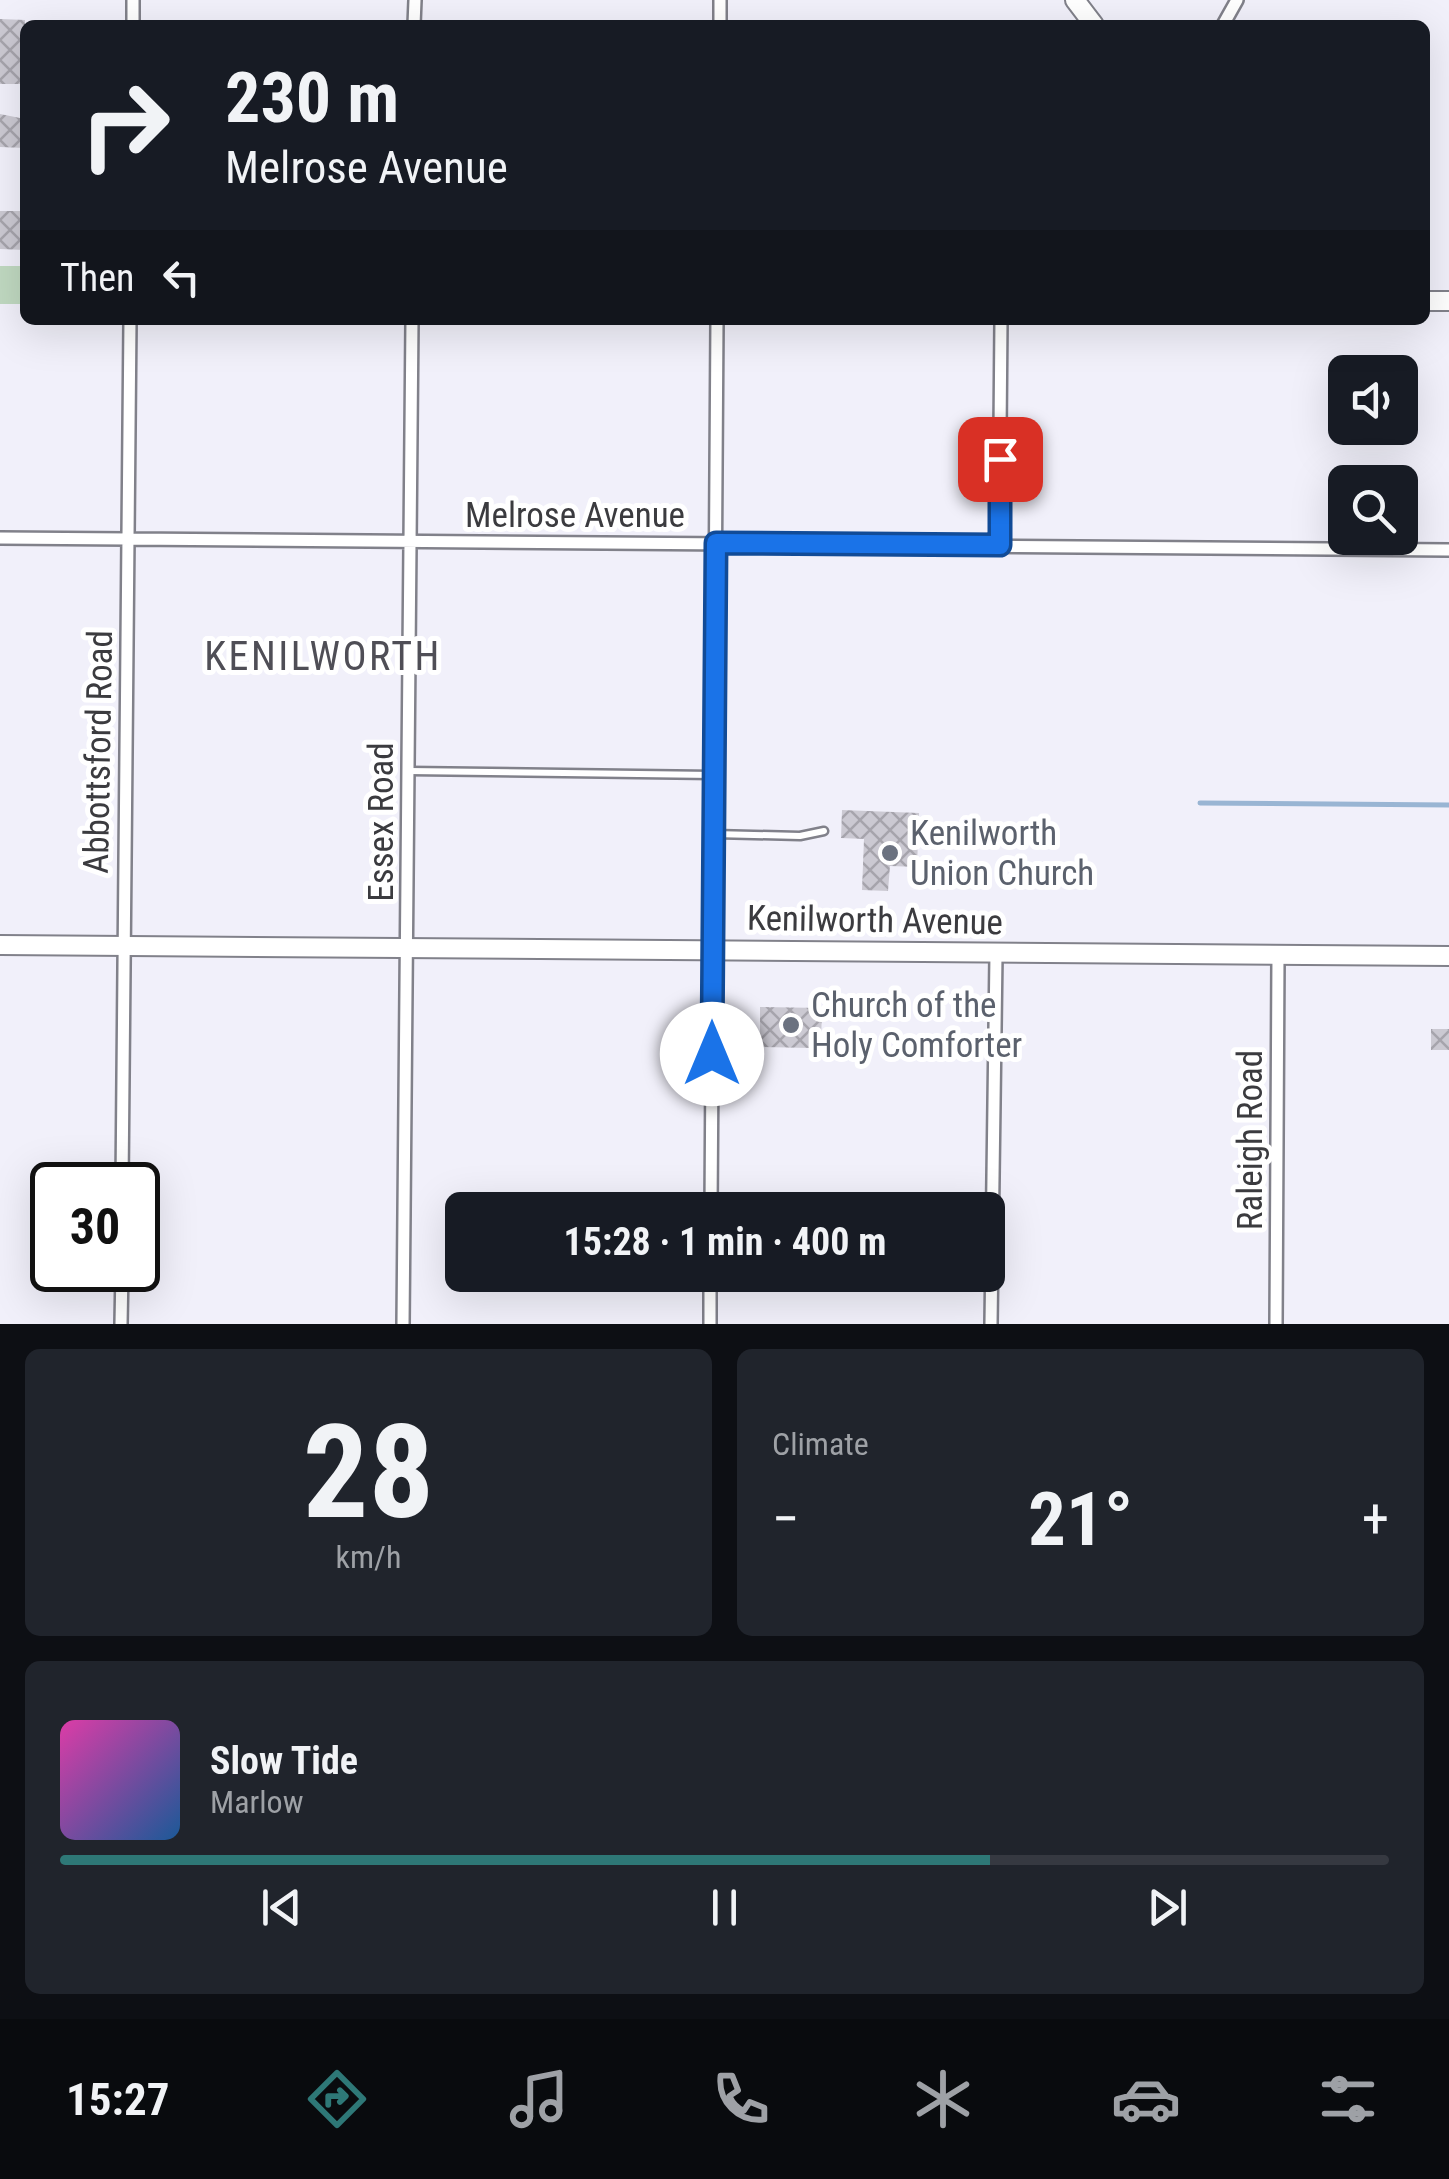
<!DOCTYPE html>
<html lang="en">
<head>
<meta charset="utf-8">
<style>
  :root { --surface:#171b24; --page:#20242c; --text:#f1f3f6; --muted:#9ea1a6; --line:#363941; --accent:#2e7877 }
  body { margin:0; font-family:"Roboto Condensed",sans-serif; background:var(--page); color:var(--text); height:100vh; display:flex; flex-direction:column; font-size:38px; white-space:nowrap }
  * { box-sizing:border-box; margin:0 }
  p { font-size:32px; color:var(--muted) }
  .icon { flex:none; width:55px; height:55px; fill:none; stroke:currentColor; stroke-width:2; stroke-linecap:round; stroke-linejoin:round }
  .map { position:relative; height:1324px; overflow:hidden }
  .sheet { display:flex; flex-direction:column; gap:25px; padding:25px; background:#0d0f14; flex:1 }
  .sheet>* { flex:none }
  .top-card { position:absolute; left:20px; top:20px; width:1410px; height:305px; border-radius:15px; box-shadow:0 10px 40px #0002; background:#171b24; color:var(--text); overflow:hidden }
  .fabs { position:absolute; left:1328px; top:355px; display:grid; gap:20px }
  .fabs a { display:grid; place-items:center; width:90px; height:90px; border-radius:15px; background:var(--surface); box-shadow:0 10px 40px #0002; font-size:50px }
  .speed { position:absolute; left:30px; top:1162px; display:flex; gap:20px; font-size:50px; font-weight:700; text-align:center }
  .speed>* { display:grid; place-content:center; width:130px; height:130px; border-radius:50%; background:var(--surface); box-shadow:0 10px 40px #0002; line-height:1 }
  .speed .limit { border:5px solid #111; border-radius:15px; background:#fff; color:#111 }
  .pin { position:absolute; display:grid; place-items:center; width:85px; height:85px; color:#fff; margin:-42px; border-radius:20px; box-shadow:0 5px 15px #0006 }
  .me { position:absolute; width:110px; margin:-55px; rotate:0deg; stroke-linejoin:round; filter:drop-shadow(0 0 8px #0008) }
  .turn { display:flex; align-items:center; gap:35px; height:210px; padding:0 40px; font-size:45px }
  .turn .icon { width:130px; height:130px; stroke-width:2.5 }
  .turn b { display:block; font-size:70px; line-height:85px }
  .then { display:flex; align-items:center; height:95px; padding:0 40px; background:#0003; gap:20px; font-size:38px }
  .big { font-size:75px; font-weight:700; line-height:1.1 }
  .sheet .tile { flex:1; display:flex; flex-direction:column; justify-content:center; gap:15px; min-width:0; padding:0 35px; border-radius:15px; background:var(--page) }
  .sheet .dial { align-items:center; gap:0 }
  .dial b { font-size:130px; line-height:1 }
  .song { display:flex; align-items:center; gap:30px }
  .cover { width:120px; height:120px; border-radius:15px; background:linear-gradient(135deg,hsl(320 70% 55%),hsl(210 70% 35%)) }
  .played { height:10px; border-radius:5px; background:linear-gradient(90deg,var(--accent) 70%,var(--line) 70%) }
  .keys { display:flex; justify-content:space-around; direction:ltr }
  .heat { display:flex; justify-content:space-between; align-items:center; font-size:55px; direction:ltr }
  .sheet .tiles { flex:1; display:grid; gap:25px; grid-template-columns:1fr 1fr }
  .tile:last-child { grid-column:span 2 }
  .trip { position:absolute; left:445px; top:1192px; width:560px; height:100px; border-radius:15px; background:var(--surface); box-shadow:0 10px 40px #0002; font-weight:700; line-height:100px; text-align:center }
  .tabs { display:flex; height:160px; justify-content:space-around; align-items:center; background:#090b0e; color:var(--muted) }
  .tabs .icon { width:70px; height:70px }
  .tabs .selected { color:var(--accent) }
  .tabs b { font-size:45px; color:var(--text) }
  .map>svg:first-child { display:block }
</style>
</head>
<body>
<div class="map">
<svg width="1449" height="1324" viewBox="0 0 1449 1324">
  <defs>
    <pattern id="building-cross-hatch" width="8" height="8" patternUnits="userSpaceOnUse" patternTransform="scale(2.5)"><rect width="8" height="8" fill="#cbc9d2"/><path d="M0 0l8 8M0 8l8-8" fill="none" stroke="#a6a4ac"/></pattern>
  </defs>
  <rect width="100%" height="100%" fill="#f1f0fa"/>
  <path fill="#c0d9c1" d="M0,266H25V304H0Z"/>
  <g fill="none" stroke-linecap="round" stroke-linejoin="round">
    <path stroke="#99b5d3" stroke-width="5" d="M1200,803L1449,805"/>
  </g>
  <path fill="url(#building-cross-hatch)" d="M0,19L25,20V84H0Z
    M0,114L25,119V148L0,147Z
    M0,211H25V250L0,249Z
    M842,810L919,813L917,867L890,866L888,891L862,890L864,839L841,838Z
    M760,1007L822,1008L821,1043H811V1048L760,1047Z
    M1431,1029H1449V1050H1431Z"/>
  <g fill="none" stroke-linecap="round" stroke-linejoin="round">
    <g stroke="#81818a" stroke-width="11">
      <path id="lane" d="M409,771L713,775
        M714,834L800,836L824,831"/>
    </g>
    <g stroke="#81818a" stroke-width="16">
      <path id="street" d="M133,25V0
        M414,25L415,0
        M720,25V0
        M1223,25L1237,0
        M0,538L1449,550
        M999,545L1001,320
        M122,1185L130,320
        M711,1210L717,320
        M121,1324L122,1270
        M403,1324L412,320
        M710,1324V1275
        M991,1324L996,955
        M1276,1324L1278,956"/>
    </g>
    <g stroke="#81818a" stroke-width="22">
      <path id="secondary" d="M1075,0L1094,25
        M1425,301H1449
        M0,945L1449,956"/>
    </g>
    <use href="#lane" stroke="#fff" stroke-width="6"/>
    <use href="#street" stroke="#fff" stroke-width="11"/>
    <use href="#secondary" stroke="#fff" stroke-width="18"/>
  </g>
  <g fill="none" stroke-linecap="round" stroke-linejoin="round">
    <g stroke="#114b97" stroke-width="25">
      <path id="route" d="M712,1054L716,543L1000,545V459"/>
    </g>
    <use href="#route" stroke="#1a73e8" stroke-width="18"/>
  </g>
  <g fill="#6b7280" stroke="#fff" stroke-width="4">
    <circle cx="890" cy="853" r="10"/>
    <circle cx="791" cy="1025" r="10"/>
  </g>
  <g text-anchor="middle" stroke-width="10" stroke-linejoin="round" paint-order="stroke">
    <g font-size="35" fill="#3b3b3f" stroke="#fff">
      <text x="575" y="527">Melrose Avenue</text>
      <text transform="translate(98 752) rotate(-89)" y="12">Abbottsford Road</text>
      <text transform="translate(381 822) rotate(-90)" y="12">Essex Road</text>
      <text transform="translate(875 920) rotate(1)" y="12">Kenilworth Avenue</text>
      <text transform="translate(1250 1140) rotate(-90)" y="12">Raleigh Road</text>
    </g>
    <g font-size="35" fill="#5b616d" stroke="#fff" text-anchor="start">
      <text x="910" y="845">Kenilworth<tspan x="910" dy="40">Union Church</tspan></text>
      <text x="811" y="1017">Church of the<tspan x="811" dy="40">Holy Comforter</tspan></text>
    </g>
    <g font-size="40" letter-spacing="2.5" fill="#4f4e56" stroke="#fff">
      <text x="323" y="670">KENILWORTH</text>
    </g>
  </g>
</svg>
<div class="fabs">
<a><svg class="icon" aria-label="sound" viewBox="0 0 24 24"><path d="M4 9h4l5-4v14l-5-4H4zM17 9q2 3 0 6"/></svg></a>
<a><svg class="icon" aria-label="search" viewBox="0 0 24 24"><circle cx="10" cy="10" r="6"/><path d="M15 15l6 6"/></svg></a>
</div>
<div class="speed"><div class="limit">30</div></div>
<div class="pin" style="left:1000px;top:459px;background:#d93025"><svg class="icon" aria-label="arrive" viewBox="0 0 24 24"><path d="M6 21V4h12l-3 4 3 4H6"/></svg></div>
<svg class="me" style="left:712px;top:1054px" viewBox="-20 -20 40 40"><circle r="19" fill="#fff"/><path d="M0-13L10 11 0 6-10 11z" fill="#1a73e8"/></svg>
<div class="trip">15:28 · 1 min · 400 m</div>
<div class="top-card">
<div class="turn"><svg class="icon" aria-label="right" viewBox="0 0 24 24"><path d="M7 20v-9h11M14 6l5 5-5 5"/></svg><div><b>230 m</b>Melrose Avenue</div></div>
<div class="then">Then<svg class="icon" aria-label="left" viewBox="0 0 24 24"><path d="M17 20v-9H6M10 6l-5 5 5 5"/></svg></div>
</div>
</div>
<section class="sheet">
<div class="tiles">
<div class="tile dial"><b>28</b><p>km/h</p></div>
<div class="tile"><p>Climate</p>
<div class="heat"><a>−</a><b class="big">21°</b><a>+</a></div>
</div>
<div class="tile">
<div class="song"><i class="cover"></i><div><b>Slow Tide</b><p>Marlow</p></div></div>
<div class="played"></div>
<div class="keys"><svg class="icon" aria-label="previous" viewBox="0 0 24 24"><path d="M18 5L8 12l10 7zM5 5v14"/></svg><svg class="icon" aria-label="pause" viewBox="0 0 24 24"><path d="M8 5v14M16 5v14"/></svg><svg class="icon" aria-label="next" viewBox="0 0 24 24"><path d="M6 5l10 7-10 7zM19 5v14"/></svg></div>
</div>
</div>
</section>
<nav class="tabs">
<b>15:27</b>
<svg class="icon selected" aria-label="directions" viewBox="0 0 24 24"><path d="M12 3l9 9-9 9-9-9zM9 14v-3h6M13 9l2 2-2 2"/></svg>
<svg class="icon" aria-label="music" viewBox="0 0 24 24"><path d="M9 18V5l10-2v13"/><circle cx="6" cy="18" r="3"/><circle cx="16" cy="16" r="3"/></svg>
<svg class="icon" aria-label="phone" viewBox="0 0 24 24"><path d="M5 4h4l2 5-3 2q2 4 5 5l2-3 5 2v4C11 20 4 13 5 4z"/></svg>
<svg class="icon" aria-label="climate" viewBox="0 0 24 24"><path d="M12 3v18M4 7l16 10M4 17L20 7"/></svg>
<svg class="icon" aria-label="car" viewBox="0 0 24 24"><path d="M5 17H2v-5l4-1 3-4h7l3 4 3 1v5h-3M9 17h6M6 11h13"/><circle cx="7" cy="17" r="2"/><circle cx="17" cy="17" r="2"/></svg>
<svg class="icon" aria-label="filters" viewBox="0 0 24 24"><path d="M4 7h16M4 17h16"/><circle cx="9" cy="7" r="2"/><circle cx="15" cy="17" r="2"/></svg>
</nav>
</body>
</html>
